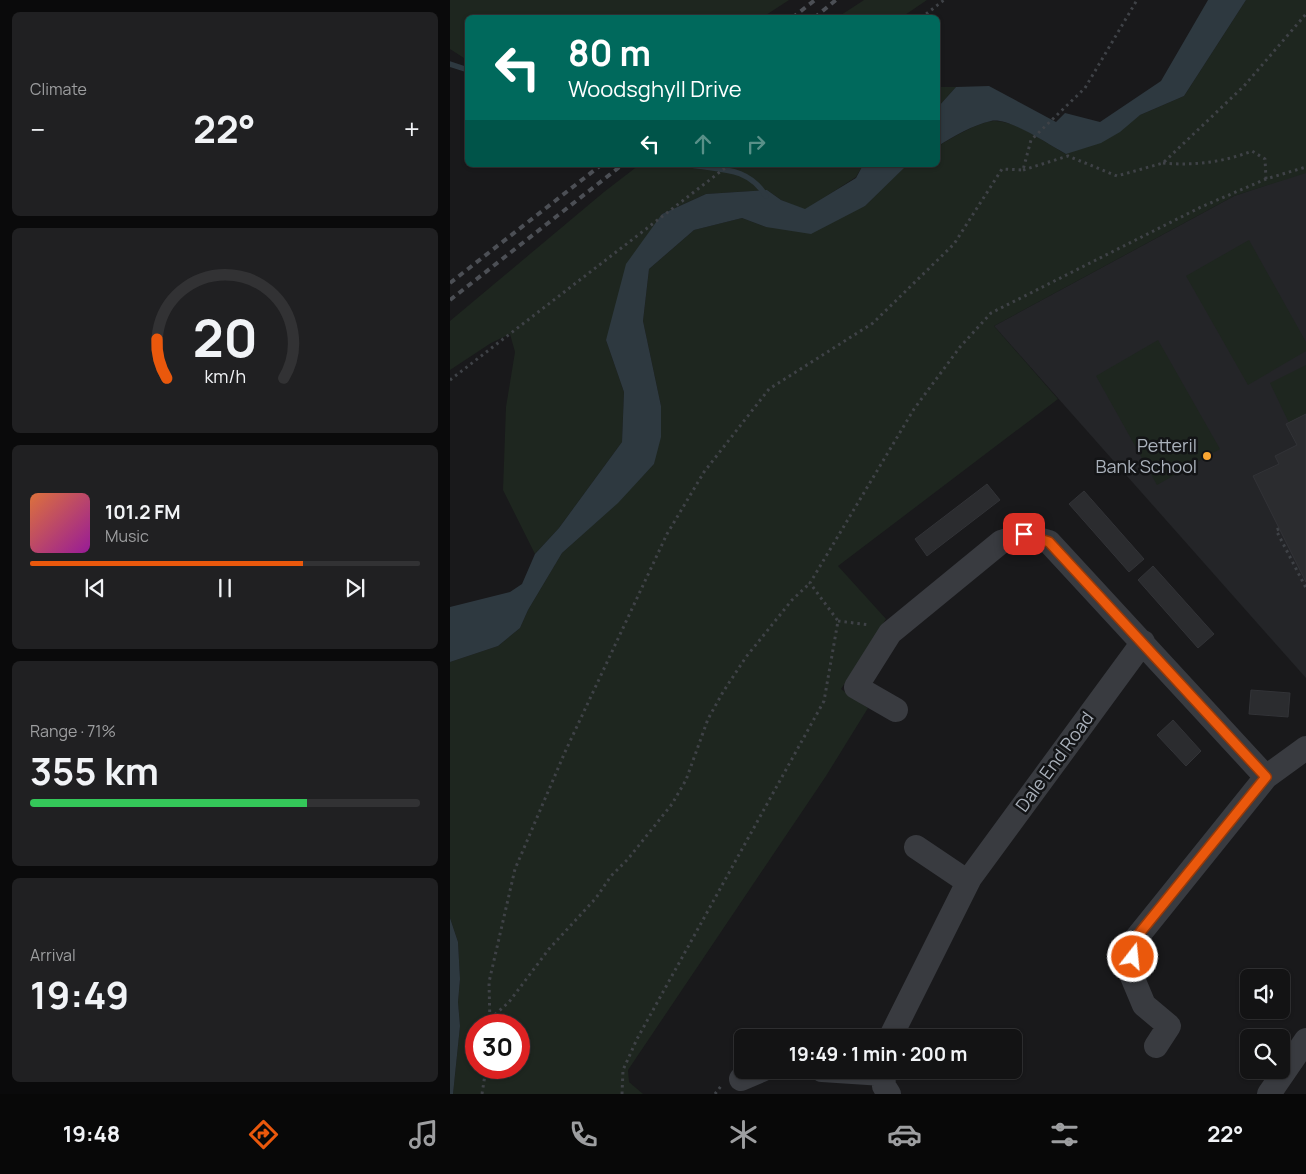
<!DOCTYPE html>
<html lang="en">
<head>
<meta charset="utf-8">
<style>
  :root { --surface:#131314; --page:#202022; --text:#f1f3f6; --muted:#9d9ea0; --line:#323234; --accent:#ea580c }
  body { margin:0; font-family:Manrope,sans-serif; background:var(--page); color:var(--text); height:100vh; display:flex; flex-direction:column; font-size:19px; white-space:nowrap }
  * { box-sizing:border-box; margin:0 }
  p { font-size:16px; color:var(--muted) }
  .icon { flex:none; width:28px; height:28px; fill:none; stroke:currentColor; stroke-width:2; stroke-linecap:round; stroke-linejoin:round }
  .map { position:relative; flex:1; overflow:hidden }
  .panel { display:flex; flex-direction:column; gap:12px; padding:12px; background:#0a0a0b; width:450px }
  .panel>* { flex:none }
  .banner { position:absolute; left:15px; top:15px; width:475px; height:152px; border-radius:8px; box-shadow:0 1px 4px #0004,0 0 0 1px var(--line); background:#00695c; color:#fff; overflow:hidden }
  .tools { position:absolute; left:790px; top:969px; display:grid; gap:10px }
  .tools a { display:grid; place-items:center; width:50px; height:50px; border-radius:8px; background:var(--surface); box-shadow:0 1px 4px #0004,0 0 0 1px var(--line); font-size:25px }
  .speed { position:absolute; left:15px; top:1014px; display:flex; gap:10px; font-size:25px; font-weight:700; text-align:center }
  .speed>* { display:grid; place-content:center; width:65px; height:65px; border-radius:50%; background:var(--surface); box-shadow:0 1px 4px #0004,0 0 0 1px var(--line); line-height:1 }
  .speed .limit { border:8px solid #d22; background:#fff; color:#111 }
  .pin { position:absolute; display:grid; place-items:center; width:42px; height:42px; color:#fff; margin:-21px; border-radius:10px; box-shadow:0 2px 8px #0006 }
  .me { position:absolute; width:55px; margin:-28px; rotate:16deg; stroke-linejoin:round; filter:drop-shadow(0 0 4px #0008) }
  .turn { display:flex; align-items:center; gap:18px; height:105px; padding:0 20px; font-size:22px }
  .turn .icon { width:65px; height:65px; stroke-width:2.5 }
  .turn b { display:block; font-size:35px; line-height:42px }
  .lanes { display:flex; align-items:center; height:48px; padding:0 20px; background:#0003; justify-content:center; gap:25px; direction:ltr }
  .lanes .off { opacity:.35 }
  .big { font-size:38px; font-weight:700; line-height:1.1 }
  .panel .tile { flex:1; display:flex; flex-direction:column; justify-content:center; gap:8px; min-width:0; padding:0 18px; border-radius:8px; background:var(--page) }
  .panel .dial { align-items:center; gap:0 }
  .dial svg { height:130px; overflow:visible; fill:none; stroke:var(--line); stroke-width:7; stroke-linecap:round; text-anchor:middle }
  .dial text { fill:var(--text); stroke:none }
  .song { display:flex; align-items:center; gap:15px }
  .cover { width:60px; height:60px; border-radius:8px; background:linear-gradient(135deg,hsl(20 70% 55%),hsl(300 70% 35%)) }
  .played { height:5px; border-radius:2px; background:linear-gradient(90deg,var(--accent) 70%,var(--line) 70%) }
  .keys { display:flex; justify-content:space-around; direction:ltr }
  .heat { display:flex; justify-content:space-between; align-items:center; font-size:28px; direction:ltr }
  .charge { height:8px; border-radius:4px; background:linear-gradient(90deg,#34c759 71%,var(--line) 0) }
  .trip { position:absolute; left:284px; top:1029px; width:288px; height:50px; border-radius:8px; background:var(--surface); box-shadow:0 1px 4px #0004,0 0 0 1px var(--line); font-weight:700; line-height:50px; text-align:center }
  .tabs { display:flex; height:80px; justify-content:space-around; align-items:center; background:#080808; color:var(--muted) }
  .tabs .icon { width:35px; height:35px }
  .tabs .current { color:var(--accent) }
  .tabs b { font-size:22px; color:var(--text) }
  main { display:flex; flex:1; min-height:0 }
  .map>svg:first-child { display:block }
</style>
</head>
<body>
<main>
<section class="panel">
<div class="tile"><p>Climate</p>
<div class="heat"><a>−</a><b class="big">22°</b><a>+</a></div>
</div>
<div class="tile dial"><svg viewBox="0 0 100 80">
<path d="M14 69A42 42 0 1 1 86 69"/>
<path d="M14 69A42 42 0 0 1 8 45" stroke="#ea580c"/>
<text x="50" y="56" font-size="32" font-weight="700">20</text>
<text x="50" y="72" font-size="11">km/h</text>
</svg></div>
<div class="tile">
<div class="song"><i class="cover"></i><div><b>101.2 FM</b><p>Music</p></div></div>
<div class="played"></div>
<div class="keys"><svg class="icon" aria-label="previous" viewBox="0 0 24 24"><path d="M18 5L8 12l10 7zM5 5v14"/></svg><svg class="icon" aria-label="pause" viewBox="0 0 24 24"><path d="M8 5v14M16 5v14"/></svg><svg class="icon" aria-label="next" viewBox="0 0 24 24"><path d="M6 5l10 7-10 7zM19 5v14"/></svg></div>
</div>
<div class="tile"><p>Range · 71%</p><b class="big">355 km</b><div class="charge"></div></div>
<div class="tile"><p>Arrival</p><b class="big">19:49</b></div>
</section>
<div class="map">
<svg width="856" height="1094" viewBox="0 0 856 1094">
  <rect width="100%" height="100%" fill="#19191b"/>
  <path fill="#242528" d="M856,172V678L544,326L784,196Z"/>
  <path fill="#1e261f" fill-rule="evenodd" d="M0,0H339L313,17L18,18L17,60L0,49Z
    M414,0H477L452,17H388Z
    M796,0H856V173L784,196L544,326L608,399L388,566L436,619L391,689L418,708L376,776L178,1070L179,1082L193,1094H3L10,1026L8,1002L10,979L8,942L0,918V662L48,646L70,628L78,610L112,553L164,506L204,464L211,406L193,321L199,269L244,230L292,218L316,227L415,206L453,167L457,165H488V146C500,139 531,120 545,121C569,122 594,142 616,154L690,115L734,96ZM26,1025H69V1068H26Z
    M488,87H506L488,107Z
    M189,165H413L406,177L355,210L331,200L317,190L256,194L212,214L156,340L174,392L172,442L109,528L85,554L53,490L56,407L65,352L60,334L41,343L0,370V321L154,192Z
    M799,240L856,342V351L798,385L736,276Z
    M708,340L770,449L707,485L646,376Z
    M856,365V414L839,423L820,383Z"/>
  <path fill="#2e3940" d="M758,0H796L734,96L690,115L670,132L651,143L616,154C599,145 559,117 541,121C523,125 504,136 488,146V107L506,87L539,86L606,122L615,113L650,122L711,81Z
    M413,165H457L415,206L361,234L316,227L292,218L244,230L199,269L193,321L211,406V437L204,464L168,503L112,553L78,610L70,628L48,646L0,662V607L60,592L72,584L85,554L109,528L172,442L174,392L156,340L176,264L212,214L256,194L317,190L331,200L355,209L406,178Z
    M0,918L8,942L10,979L8,1002L10,1026L3,1094H0Z"/>
  <g fill="none" stroke-linecap="round" stroke-linejoin="round">
    <path stroke="#2e3940" stroke-width="5.5" d="M0,64L18,70
      M241,165C272,170 298,167 316,196"/>
  </g>
  <path fill="#2b2c2f" stroke="#323337" d="M856,414V582L803,476L829,464L825,456L847,445L836,424Z
    M537,484L550,500L477,556L465,539Z
    M634,491L694,559L679,572L619,504Z
    M703,566L764,634L748,648L688,580Z
    M801,690L840,693L838,717L799,714Z
    M723,720L751,751L736,766L707,735Z"/>
  <g fill="none" stroke-linecap="round" stroke-linejoin="round">
    <path stroke="#3f4247" stroke-width="3" stroke-dasharray="2.5 4" stroke-linecap="butt" d="M471,18L494,0
      M713,163C744,166 774,162 802,151L815,159L816,179
      M573,170L618,156L667,176L713,163L794,86L856,14
      M0,380L279,165
      M829,529L826,530L856,588
      M388,621L420,625
      M40,1019L59,1002L99,949L146,898L161,876L178,859L222,804L236,780L258,719L273,692L296,657L342,600L360,583
      M40,1025L39,982L65,869L115,752L217,534L254,472L319,389L423,323L504,244L552,169L573,170L581,140L635,88L687,0
      M32,1094L36,1068
      M172,1094L173,1070L187,1039L374,701L388,621L360,583L464,409L510,347L541,313L751,207L816,179L856,167
      M265,1094L271,1086"/>
    <path stroke="#393b40" stroke-width="24" d="M446,710L406,687L440,633L551,542L574,535L599,542L816,777
      M466,847L518,882
      M440,1038L520,878L693,642
      M706,1046L719,1026L694,1005L681,974L684,941L816,777L856,748
      M372,1070L433,1074
      M433,1070L434,1086L439,1094
      M291,1079L312,1070
      M819,1094L856,1040"/>
    <path stroke="#4c4f55" stroke-width="4" stroke-dasharray="6 5" stroke-linecap="butt" d="M342,18L365,0
      M364,18L386,0
      M0,283L151,165
      M0,300L172,165"/>
  </g>
  <g fill="none" stroke-linecap="round" stroke-linejoin="round">
    <g stroke="#983908" stroke-width="12">
      <path id="route" d="M574,534L599,542L816,777L684,940L683,957"/>
    </g>
    <use href="#route" stroke="#ea580c" stroke-width="9"/>
  </g>
  <circle fill="#faa632" stroke="#131416" stroke-width="2" cx="757" cy="456" r="5"/>
  <g text-anchor="middle" stroke-width="5" stroke-linejoin="round" paint-order="stroke">
    <g font-size="18" fill="#aab1bb" stroke="#131416" text-anchor="end">
      <text x="747" y="452">Petteril<tspan x="747" dy="21">Bank School</tspan></text>
    </g>
    <g font-size="18" fill="#aab1bb" stroke="#131416">
      <text transform="translate(605 762) rotate(-54)" y="6">Dale End Road</text>
    </g>
  </g>
</svg>
<div class="tools">
<a><svg class="icon" aria-label="sound" viewBox="0 0 24 24"><path d="M4 9h4l5-4v14l-5-4H4zM17 9q2 3 0 6"/></svg></a>
<a><svg class="icon" aria-label="search" viewBox="0 0 24 24"><circle cx="10" cy="10" r="6"/><path d="M15 15l6 6"/></svg></a>
</div>
<div class="speed"><div class="limit">30</div></div>
<div class="pin" style="left:574px;top:534px;background:#d93025"><svg class="icon" aria-label="arrive" viewBox="0 0 24 24"><path d="M6 21V4h12l-3 4 3 4H6"/></svg></div>
<svg class="me" style="left:683px;top:957px" viewBox="-20 -20 40 40"><circle r="17" fill="#ea580c" stroke="#fff" stroke-width="3"/><path d="M0-11L8 9 0 5-8 9z" fill="#fff"/></svg>
<div class="trip">19:49 · 1 min · 200 m</div>
<div class="banner">
<div class="turn"><svg class="icon" aria-label="left" viewBox="0 0 24 24"><path d="M17 20v-9H6M10 6l-5 5 5 5"/></svg><div><b>80 m</b>Woodsghyll Drive</div></div>
<div class="lanes"><svg class="icon" aria-label="left" viewBox="0 0 24 24"><path d="M17 20v-9H6M10 6l-5 5 5 5"/></svg><svg class="icon off" aria-label="ahead" viewBox="0 0 24 24"><path d="M12 20V5M6 11l6-6 6 6"/></svg><svg class="icon off" aria-label="right" viewBox="0 0 24 24"><path d="M7 20v-9h11M14 6l5 5-5 5"/></svg></div>
</div>
</div>
</main>
<nav class="tabs">
<b>19:48</b>
<svg class="icon current" aria-label="directions" viewBox="0 0 24 24"><path d="M12 3l9 9-9 9-9-9zM9 14v-3h6M13 9l2 2-2 2"/></svg>
<svg class="icon" aria-label="music" viewBox="0 0 24 24"><path d="M9 18V5l10-2v13"/><circle cx="6" cy="18" r="3"/><circle cx="16" cy="16" r="3"/></svg>
<svg class="icon" aria-label="phone" viewBox="0 0 24 24"><path d="M5 4h4l2 5-3 2q2 4 5 5l2-3 5 2v4C11 20 4 13 5 4z"/></svg>
<svg class="icon" aria-label="climate" viewBox="0 0 24 24"><path d="M12 3v18M4 7l16 10M4 17L20 7"/></svg>
<svg class="icon" aria-label="car" viewBox="0 0 24 24"><path d="M5 17H2v-5l4-1 3-4h7l3 4 3 1v5h-3M9 17h6M6 11h13"/><circle cx="7" cy="17" r="2"/><circle cx="17" cy="17" r="2"/></svg>
<svg class="icon" aria-label="filters" viewBox="0 0 24 24"><path d="M4 7h16M4 17h16"/><circle cx="9" cy="7" r="2"/><circle cx="15" cy="17" r="2"/></svg>
<b>22°</b>
</nav>
</body>
</html>
